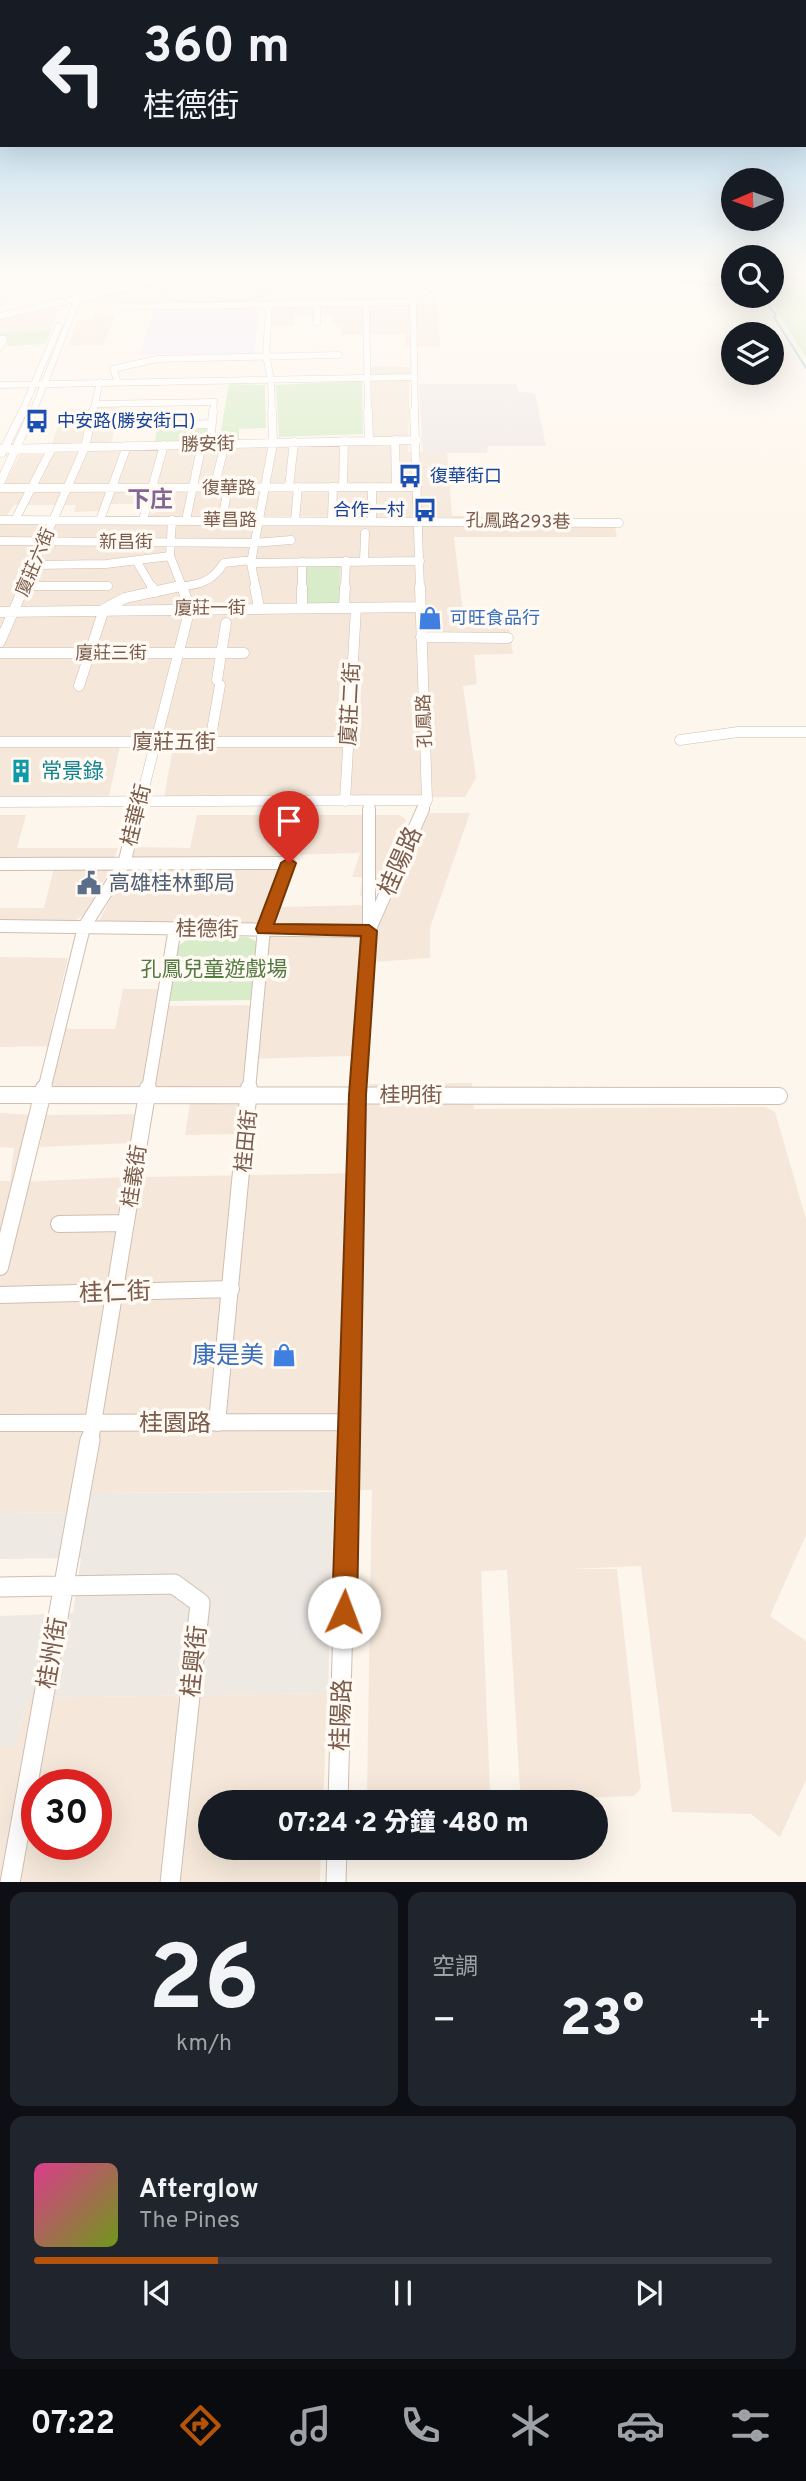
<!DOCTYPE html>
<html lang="zh-TW">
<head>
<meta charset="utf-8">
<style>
  :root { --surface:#171b24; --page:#20242c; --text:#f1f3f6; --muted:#9ea1a6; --line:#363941; --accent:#b45309 }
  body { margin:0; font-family:Overpass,"Noto Sans TC",sans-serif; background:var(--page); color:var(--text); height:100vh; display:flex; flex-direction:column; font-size:26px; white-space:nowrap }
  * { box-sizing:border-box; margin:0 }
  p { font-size:23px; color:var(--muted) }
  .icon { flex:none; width:38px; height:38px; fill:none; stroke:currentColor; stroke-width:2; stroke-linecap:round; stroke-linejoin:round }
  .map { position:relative; height:1882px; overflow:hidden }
  .sheet { display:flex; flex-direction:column; gap:10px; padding:10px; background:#0d0f14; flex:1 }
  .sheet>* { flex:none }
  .guide { position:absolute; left:0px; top:0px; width:807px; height:147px; box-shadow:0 7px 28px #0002; background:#171b24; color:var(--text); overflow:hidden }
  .needle { width:46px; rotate:268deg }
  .tools { position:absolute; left:721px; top:168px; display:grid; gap:14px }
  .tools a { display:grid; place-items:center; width:63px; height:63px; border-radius:50%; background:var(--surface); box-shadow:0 7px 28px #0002; font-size:35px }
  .speed { position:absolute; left:21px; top:1769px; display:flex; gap:14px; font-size:35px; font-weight:700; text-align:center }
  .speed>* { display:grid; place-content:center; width:91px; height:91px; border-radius:50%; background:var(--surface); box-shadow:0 7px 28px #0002; line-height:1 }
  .speed .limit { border:10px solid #d22; background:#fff; color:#111 }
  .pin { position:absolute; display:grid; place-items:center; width:60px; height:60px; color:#fff; margin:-72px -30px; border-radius:50% 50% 50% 0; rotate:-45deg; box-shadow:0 0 7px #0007 }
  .pin .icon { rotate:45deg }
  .me { position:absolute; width:77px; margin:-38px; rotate:2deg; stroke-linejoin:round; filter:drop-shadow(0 0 5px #0008) }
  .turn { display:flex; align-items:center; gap:24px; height:147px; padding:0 28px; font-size:32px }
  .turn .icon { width:91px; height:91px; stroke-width:2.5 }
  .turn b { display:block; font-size:49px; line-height:60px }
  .big { font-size:52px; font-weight:800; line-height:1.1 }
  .sheet .card { flex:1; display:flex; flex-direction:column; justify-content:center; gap:10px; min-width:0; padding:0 24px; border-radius:14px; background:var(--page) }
  .sheet .dial { align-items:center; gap:0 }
  .dial b { font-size:91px; line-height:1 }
  .song { display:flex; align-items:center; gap:21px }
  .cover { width:84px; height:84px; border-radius:10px; background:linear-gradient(135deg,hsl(330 70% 55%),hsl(80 70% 35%)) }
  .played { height:7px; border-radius:4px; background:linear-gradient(90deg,var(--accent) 25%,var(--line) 25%) }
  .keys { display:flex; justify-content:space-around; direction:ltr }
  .heat { display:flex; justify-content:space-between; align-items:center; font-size:38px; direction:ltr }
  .sheet .tiles { flex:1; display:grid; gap:10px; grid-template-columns:1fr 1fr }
  .card:last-child { grid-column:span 2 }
  .trip { position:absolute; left:198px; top:1790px; width:410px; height:70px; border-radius:35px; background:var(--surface); box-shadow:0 7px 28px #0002; font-weight:800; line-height:70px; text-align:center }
  .dock { display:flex; height:112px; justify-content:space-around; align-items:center; background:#090b0e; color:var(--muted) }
  .dock .icon { width:49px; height:49px }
  .dock .current { color:var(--accent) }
  .dock b { font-size:32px; color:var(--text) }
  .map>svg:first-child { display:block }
</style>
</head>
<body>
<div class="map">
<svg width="806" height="1883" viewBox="0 0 806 1883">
  <rect width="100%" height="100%" fill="#fdf6ec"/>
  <path fill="#f5e8da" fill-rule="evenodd" d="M0,271H31L7,304L0,306Z
    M416,297H437L440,346L405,347V334L341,335L343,325L332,324V315H295L294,326H272L273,309L279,307L414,305Z
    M51,308L59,309L51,330L0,333V319Z
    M95,314L115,316L103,345L69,346L77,320L94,319Z
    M374,366L410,367L408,452L447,453L452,516H496L495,527H615L617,537H454L463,613H507L513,654L474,655L477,684L463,686L476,778L465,797L164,798L173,747H120L108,800H0V524L451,525L452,517L150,516L152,504H101L100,511L74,512L76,505H14L7,515H0V493L21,452L372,443L371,368Z
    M91,407H119L111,444L51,446L62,415L70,410L90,409Z
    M429,813H470L430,928V958L374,962L376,932Z
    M0,815H26L17,848H118L110,870L86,913L74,922H0V908H44L54,868H0Z
    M197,815H400L406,820L376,893L360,896L362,877H352L360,853L289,855L258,924L99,921L137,847L190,848Z
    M363,905L351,1056L245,1059L239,1134L185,1135L190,1103L48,1101L61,1046L0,1047V957L68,958L51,1029H115L123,989H158L156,1006L261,1005L268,939L279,907Z
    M472,1083L474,1109L766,1107L775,1112L806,1219V1535L770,1616L806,1641V1780L780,1837L751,1814L672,1812L641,1566L569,1569H617L641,1788L634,1796L529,1800L520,1789L507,1570L481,1571L490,1791L482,1801L376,1802L367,1792L372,1490L91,1493L87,1513L0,1512V1181H10L14,1148L0,1147V1113L34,1115L19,1182L126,1177L131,1143L40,1147L44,1115L151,1114L143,1177L362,1173L369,1084Z
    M328,1693L323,1802H210V1848H321L320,1882H0V1746H15L28,1698ZM37,1785H96V1844H37Z"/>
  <path fill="#efe9e4" d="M419,384H516L519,392L535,393L546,446H488L487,453H423Z
    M334,1492L328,1693L28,1698L15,1746H0V1616L73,1613L81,1558L0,1559V1512L86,1513L91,1493Z"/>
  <path fill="#f3e8fa" d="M405,271L404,300L85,304L83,302L106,294L212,272Z
    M258,305L255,354H140L154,308Z"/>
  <path fill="#d8ecc9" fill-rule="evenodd" d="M806,282V358L768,296H772L773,284Z
    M252,284L273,292C258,306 176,308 158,296L161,290L185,285ZM251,286L265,292C253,302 178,305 166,294C180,282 231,286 251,286Z
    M51,330L46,343L43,344L7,346V338H0V333Z
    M356,381L362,382L363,434L279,437L276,385Z
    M229,384L265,385L266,428L239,429V441L219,442Z
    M209,426L206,441H155L157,428Z
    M304,566H340L339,607H302Z
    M247,937L258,942L255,1000L168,1001L177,947L189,938Z"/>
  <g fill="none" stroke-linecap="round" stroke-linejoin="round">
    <path stroke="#a5d3da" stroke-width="2" d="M629,271L651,277L733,287
      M772,279H806
      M761,296L776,315L774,317L806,368"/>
    <g stroke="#d1beb0" stroke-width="7">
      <path id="minor-far5" d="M317,303V323
        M366,303L368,412
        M269,304L266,356L271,380L272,412
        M121,307L411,302
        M0,316L198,271
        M0,339H4L0,347
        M118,382L113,369L157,359L339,355
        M0,385L415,377
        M96,404L214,402L213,412
        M22,412L59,326
        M33,412L76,303L74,299
        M93,412L100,382
        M415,412L413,296L489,271"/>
    </g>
    <g stroke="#d1beb0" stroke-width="9">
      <path id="minor-far4" d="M368,411L369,441
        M414,411L420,589
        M154,426L211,424
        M395,440L396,487
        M210,444L213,411
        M0,449L417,440
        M2,453L23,411
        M0,483L33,411
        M289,487L294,442
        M343,487L344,441
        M372,487V520
        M0,488L417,487
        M214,488L225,444
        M0,520L619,523
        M15,520L52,448
        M100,520L127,446
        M143,520L164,445
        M172,520L170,556L183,589
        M186,520L202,444
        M222,520L228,488
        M295,520L298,487
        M332,520L333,487
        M0,541L253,543L291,540
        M364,561L365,533
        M137,562L153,589
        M302,562V589
        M251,563L420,561
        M33,565L106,564L170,556
        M24,586H108
        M23,589L85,447L93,411
        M165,589C192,584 208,588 224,563L251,560
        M256,589L251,563L273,443L272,411
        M345,589L346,561"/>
    </g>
    <g stroke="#d1beb0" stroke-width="11">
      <path id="minor-far3" d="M152,587L155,592
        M255,587L259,608
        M302,587V608
        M420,587L427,800L422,811
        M344,608L345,587
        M0,612L420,607
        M421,637L508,638
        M0,642L24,587
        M0,653H244
        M217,680L226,623
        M79,686L104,609L125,598L176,587
        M680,740L738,732H806
        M0,742H348
        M210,742L220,685
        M345,801L356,608
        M369,801V811
        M0,802L427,800
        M138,811L190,608L182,587"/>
    </g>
    <g stroke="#d1beb0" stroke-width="14">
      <path id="minor-far2" d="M0,864L289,863L264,929L249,1090
        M0,926L369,931V809
        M44,1090L84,927L124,864L138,809
        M148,1090L175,928
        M358,1090L369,931L423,809"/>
    </g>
    <g stroke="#d1beb0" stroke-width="18">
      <path id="minor-far1" d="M0,1095L779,1096
        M59,1224L126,1223
        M0,1267L44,1088
        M0,1295L231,1289
        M0,1423L350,1422
        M217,1423L249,1088
        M90,1441L148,1088
        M348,1441L358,1088"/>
    </g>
    <g stroke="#d1beb0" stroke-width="21">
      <path id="minor" d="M0,1587L174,1584L200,1603L170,1883
        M338,1802L348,1440
        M10,1883L90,1440
        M336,1883L337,1848"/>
    </g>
    <use href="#minor-far5" stroke="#fff" stroke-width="6"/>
    <use href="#minor-far4" stroke="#fff" stroke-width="8"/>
    <use href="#minor-far3" stroke="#fff" stroke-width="10"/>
    <use href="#minor-far2" stroke="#fff" stroke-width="12"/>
    <use href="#minor-far1" stroke="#fff" stroke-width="16"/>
    <use href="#minor" stroke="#fff" stroke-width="19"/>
  </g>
  <linearGradient id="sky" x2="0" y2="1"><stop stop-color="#97c7e8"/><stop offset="0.51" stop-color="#fefbf6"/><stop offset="1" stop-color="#fefbf6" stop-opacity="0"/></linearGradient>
  <rect width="806" height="535" fill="url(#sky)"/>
  <path fill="#b45309" stroke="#753606" stroke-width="2" d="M289,858L296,863L274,924L369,925L377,931L366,1095L357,1612L353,1621L344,1625L335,1621L332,1612L349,1095L361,936L258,933L256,929L281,863Z"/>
  <defs>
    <g id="bus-bare" transform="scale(1.89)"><path d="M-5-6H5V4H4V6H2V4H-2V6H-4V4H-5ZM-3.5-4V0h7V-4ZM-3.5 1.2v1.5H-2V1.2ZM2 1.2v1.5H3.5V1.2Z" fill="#1a4fb4" stroke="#fffaf3" stroke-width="2.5" paint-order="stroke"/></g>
    <g id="shop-bare" transform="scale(1.89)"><path d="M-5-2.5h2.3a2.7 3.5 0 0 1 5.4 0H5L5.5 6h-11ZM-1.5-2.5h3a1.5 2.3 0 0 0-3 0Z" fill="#3f7fe0" stroke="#fffaf3" stroke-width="2.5" paint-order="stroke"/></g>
    <g id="building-bare" transform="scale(1.89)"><path d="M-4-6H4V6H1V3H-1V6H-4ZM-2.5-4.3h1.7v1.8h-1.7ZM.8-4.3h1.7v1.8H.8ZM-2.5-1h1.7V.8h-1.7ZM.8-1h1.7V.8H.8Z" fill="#0f9aa8" stroke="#fffaf3" stroke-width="2.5" paint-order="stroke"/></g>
    <g id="civic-bare" transform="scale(1.89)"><path d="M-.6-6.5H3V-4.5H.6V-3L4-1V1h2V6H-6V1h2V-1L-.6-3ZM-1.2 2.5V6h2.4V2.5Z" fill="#5c6f8a" stroke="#fffaf3" stroke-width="2.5" paint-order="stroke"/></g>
  </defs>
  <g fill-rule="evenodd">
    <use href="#bus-bare" x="37" y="421"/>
    <use href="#bus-bare" x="410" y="476"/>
    <use href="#bus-bare" x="425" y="510"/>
    <use href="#shop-bare" x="430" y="618"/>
    <use href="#building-bare" x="21" y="771"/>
    <use href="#civic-bare" x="89" y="883"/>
    <use href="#shop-bare" x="284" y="1355"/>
  </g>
  <g text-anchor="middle" stroke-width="7" stroke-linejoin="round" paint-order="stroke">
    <g font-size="18" fill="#164399" stroke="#fffaf3" text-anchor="start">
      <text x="57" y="427">中安路(勝安街口)</text>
      <text x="430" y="482">復華街口</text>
      <text x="405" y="516" text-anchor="end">合作一村</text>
    </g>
    <g font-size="18" fill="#7a5c4d" stroke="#fffaf3">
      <text transform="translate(208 444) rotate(-1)" y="6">勝安街</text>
      <text x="229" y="494">復華路</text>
      <text x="230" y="526">華昌路</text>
      <text transform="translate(518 521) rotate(1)" y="6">孔鳳路293巷</text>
      <text x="126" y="548">新昌街</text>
      <text transform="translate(35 562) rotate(-67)" y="6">廈莊六街</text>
      <text x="210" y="614">廈莊一街</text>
      <text x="111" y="659">廈莊三街</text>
      <text transform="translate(424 721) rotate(-92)" y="6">孔鳳路</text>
    </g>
    <g font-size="18" fill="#366cbe" stroke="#fffaf3" text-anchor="start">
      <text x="450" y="624">可旺食品行</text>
    </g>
    <g font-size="21" fill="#7a5c4d" stroke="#fffaf3">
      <text transform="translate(350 704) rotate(-87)" y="7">廈莊二街</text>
      <text x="174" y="749">廈莊五街</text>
      <text transform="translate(136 815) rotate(-76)" y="7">桂華街</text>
      <text transform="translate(207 929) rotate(1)" y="7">桂德街</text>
      <text x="411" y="1102">桂明街</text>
      <text transform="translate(246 1141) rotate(-84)" y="7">桂田街</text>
      <text transform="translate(134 1176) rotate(-81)" y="7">桂義街</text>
    </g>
    <g font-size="21" fill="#0d838f" stroke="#fffaf3" text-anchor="start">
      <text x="41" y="778">常景錄</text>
    </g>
    <g font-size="21" fill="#4e5e75" stroke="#fffaf3" text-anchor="start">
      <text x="109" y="890">高雄桂林郵局</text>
    </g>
    <g font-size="21" fill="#537a41" stroke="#fffaf3">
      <text x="214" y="976">孔鳳兒童遊戲場</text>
    </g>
    <g font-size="23" font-weight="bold" fill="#846695" stroke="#fffaf3">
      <text x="150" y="507">下庄</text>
    </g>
    <g font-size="24" fill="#7a5c4d" stroke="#fffaf3">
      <text transform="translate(400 861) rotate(-66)" y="8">桂陽路</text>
      <text transform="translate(115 1292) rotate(-2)" y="8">桂仁街</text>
      <text x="175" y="1431">桂園路</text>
      <text transform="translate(52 1653) rotate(-80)" y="8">桂州街</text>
      <text transform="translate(194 1661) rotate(-84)" y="8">桂興街</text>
      <text transform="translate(341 1715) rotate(-88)" y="8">桂陽路</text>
    </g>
    <g font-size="24" fill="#366cbe" stroke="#fffaf3" text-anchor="end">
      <text x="264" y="1363">康是美</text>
    </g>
  </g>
</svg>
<div class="tools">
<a><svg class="needle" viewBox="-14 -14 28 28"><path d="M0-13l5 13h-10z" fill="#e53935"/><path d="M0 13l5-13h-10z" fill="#9ea1a6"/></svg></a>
<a><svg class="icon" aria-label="search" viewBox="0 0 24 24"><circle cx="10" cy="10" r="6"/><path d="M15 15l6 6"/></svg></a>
<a><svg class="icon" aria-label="layers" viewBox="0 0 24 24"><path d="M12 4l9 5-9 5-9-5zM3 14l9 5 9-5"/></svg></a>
</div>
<div class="speed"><div class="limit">30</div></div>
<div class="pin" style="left:289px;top:863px;background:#d93025"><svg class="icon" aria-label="arrive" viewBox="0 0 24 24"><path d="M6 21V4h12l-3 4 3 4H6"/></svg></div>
<svg class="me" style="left:344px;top:1612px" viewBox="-20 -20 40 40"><circle r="19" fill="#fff"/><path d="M0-13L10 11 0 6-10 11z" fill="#b45309"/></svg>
<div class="trip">07:24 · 2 分鐘 · 480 m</div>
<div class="guide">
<div class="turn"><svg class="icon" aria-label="left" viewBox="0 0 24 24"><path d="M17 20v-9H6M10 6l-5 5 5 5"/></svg><div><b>360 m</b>桂德街</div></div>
</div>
</div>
<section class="sheet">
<div class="tiles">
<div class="card dial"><b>26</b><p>km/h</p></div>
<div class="card"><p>空調</p>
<div class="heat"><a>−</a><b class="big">23°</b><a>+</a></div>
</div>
<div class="card">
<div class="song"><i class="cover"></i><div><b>Afterglow</b><p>The Pines</p></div></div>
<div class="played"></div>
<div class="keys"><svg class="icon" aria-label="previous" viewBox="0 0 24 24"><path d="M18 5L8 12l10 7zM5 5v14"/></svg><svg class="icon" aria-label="pause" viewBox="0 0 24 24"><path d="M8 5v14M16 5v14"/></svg><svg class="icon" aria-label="next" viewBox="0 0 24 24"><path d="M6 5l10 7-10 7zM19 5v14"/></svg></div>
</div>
</div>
</section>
<nav class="dock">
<b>07:22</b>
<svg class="icon current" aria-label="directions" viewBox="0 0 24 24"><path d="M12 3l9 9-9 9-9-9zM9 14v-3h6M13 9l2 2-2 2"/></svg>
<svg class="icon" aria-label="music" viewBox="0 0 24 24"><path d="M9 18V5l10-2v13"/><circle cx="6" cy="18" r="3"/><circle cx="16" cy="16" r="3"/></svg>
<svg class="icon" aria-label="phone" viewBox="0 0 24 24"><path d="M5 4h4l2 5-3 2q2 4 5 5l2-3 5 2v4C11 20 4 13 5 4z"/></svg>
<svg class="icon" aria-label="climate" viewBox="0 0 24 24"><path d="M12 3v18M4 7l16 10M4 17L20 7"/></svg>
<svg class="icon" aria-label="car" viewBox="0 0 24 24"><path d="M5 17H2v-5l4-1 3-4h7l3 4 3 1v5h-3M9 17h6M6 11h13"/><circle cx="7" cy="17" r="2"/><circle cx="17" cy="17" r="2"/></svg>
<svg class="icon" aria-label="filters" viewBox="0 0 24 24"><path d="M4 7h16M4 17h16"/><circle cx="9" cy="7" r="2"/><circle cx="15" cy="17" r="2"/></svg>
</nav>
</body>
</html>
